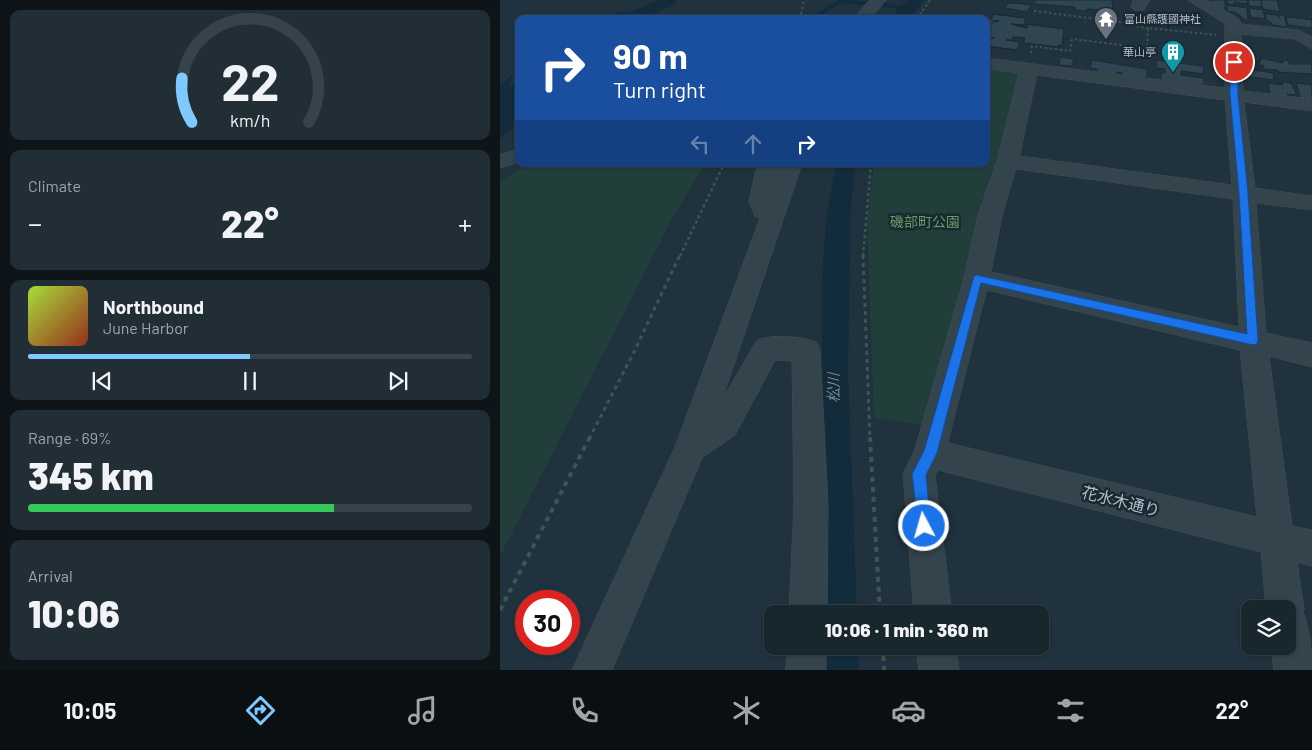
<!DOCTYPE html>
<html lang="en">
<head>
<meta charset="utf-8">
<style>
  :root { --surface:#18262e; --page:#212e36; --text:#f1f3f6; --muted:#9fa5aa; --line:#36434a; --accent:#7ecaff }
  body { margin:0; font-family:Barlow,"Noto Sans JP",sans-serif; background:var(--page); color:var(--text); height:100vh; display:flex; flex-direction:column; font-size:19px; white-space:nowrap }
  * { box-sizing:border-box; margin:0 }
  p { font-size:16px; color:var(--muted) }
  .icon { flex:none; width:28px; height:28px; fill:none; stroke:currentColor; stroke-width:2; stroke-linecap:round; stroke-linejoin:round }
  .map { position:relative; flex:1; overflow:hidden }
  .panel { display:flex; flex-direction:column; gap:10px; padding:10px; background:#0d1519; width:500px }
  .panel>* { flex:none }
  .banner { position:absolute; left:15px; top:15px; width:475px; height:152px; border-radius:10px; box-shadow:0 1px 4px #0004,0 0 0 1px var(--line); background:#1a4fa0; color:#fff; overflow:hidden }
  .buttons { position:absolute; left:741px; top:600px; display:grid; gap:10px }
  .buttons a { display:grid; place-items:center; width:55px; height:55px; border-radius:10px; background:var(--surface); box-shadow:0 1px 4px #0004,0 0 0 1px var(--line); font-size:25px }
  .speed { position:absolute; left:15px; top:590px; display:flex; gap:10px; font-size:25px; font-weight:700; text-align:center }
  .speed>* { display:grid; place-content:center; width:65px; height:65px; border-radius:50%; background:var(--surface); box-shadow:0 1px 4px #0004,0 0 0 1px var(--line); line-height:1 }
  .speed .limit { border:8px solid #d22; background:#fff; color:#111 }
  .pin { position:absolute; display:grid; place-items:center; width:42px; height:42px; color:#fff; margin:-21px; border:2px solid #fff; border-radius:50%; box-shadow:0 1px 5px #0007 }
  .me { position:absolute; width:55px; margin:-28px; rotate:354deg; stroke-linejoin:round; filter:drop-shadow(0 0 4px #0008) }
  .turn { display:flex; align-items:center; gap:18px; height:105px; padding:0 15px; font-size:22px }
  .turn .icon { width:65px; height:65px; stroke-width:2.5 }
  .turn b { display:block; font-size:35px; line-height:42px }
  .lanes { display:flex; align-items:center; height:48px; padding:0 15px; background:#0003; justify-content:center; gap:25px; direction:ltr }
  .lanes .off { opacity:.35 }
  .big { font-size:38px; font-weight:800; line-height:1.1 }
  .panel .tile { flex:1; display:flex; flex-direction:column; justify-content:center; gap:8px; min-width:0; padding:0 18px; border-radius:10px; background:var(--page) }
  .panel .dial { align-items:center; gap:0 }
  .dial svg { height:130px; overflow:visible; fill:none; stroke:var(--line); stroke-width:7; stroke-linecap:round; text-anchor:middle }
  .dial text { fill:var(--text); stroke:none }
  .song { display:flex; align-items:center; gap:15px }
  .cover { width:60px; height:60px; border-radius:8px; background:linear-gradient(135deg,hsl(80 70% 55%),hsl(10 70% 35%)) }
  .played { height:5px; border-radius:2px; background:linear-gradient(90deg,var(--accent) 50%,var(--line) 50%) }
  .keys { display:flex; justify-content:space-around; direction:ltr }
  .heat { display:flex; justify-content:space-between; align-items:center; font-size:28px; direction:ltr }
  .charge { height:8px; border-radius:4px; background:linear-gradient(90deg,#34c759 69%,var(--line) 0) }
  .trip { position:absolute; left:264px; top:605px; width:285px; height:50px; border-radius:10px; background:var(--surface); box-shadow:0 1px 4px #0004,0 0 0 1px var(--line); font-weight:800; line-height:50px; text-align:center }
  .menu { display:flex; height:80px; justify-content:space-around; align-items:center; background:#0a0f12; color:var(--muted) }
  .menu .icon { width:35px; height:35px }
  .menu .active { color:var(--accent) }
  .menu b { font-size:22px; color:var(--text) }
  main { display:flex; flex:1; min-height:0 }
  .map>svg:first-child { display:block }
</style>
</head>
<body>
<main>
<section class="panel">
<div class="tile dial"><svg viewBox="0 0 100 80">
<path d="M14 69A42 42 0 1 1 86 69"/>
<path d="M14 69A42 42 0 0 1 8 42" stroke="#7ecaff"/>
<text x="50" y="56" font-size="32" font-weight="700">22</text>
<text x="50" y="72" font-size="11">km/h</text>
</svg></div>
<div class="tile"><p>Climate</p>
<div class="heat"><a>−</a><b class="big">22°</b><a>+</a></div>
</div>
<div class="tile">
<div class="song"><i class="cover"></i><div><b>Northbound</b><p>June Harbor</p></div></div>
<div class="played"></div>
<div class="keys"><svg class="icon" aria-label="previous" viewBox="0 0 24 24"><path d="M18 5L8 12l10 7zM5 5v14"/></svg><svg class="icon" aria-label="pause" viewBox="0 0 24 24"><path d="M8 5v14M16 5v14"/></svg><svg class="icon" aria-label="next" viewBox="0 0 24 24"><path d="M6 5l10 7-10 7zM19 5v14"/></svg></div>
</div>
<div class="tile"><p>Range · 69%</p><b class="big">345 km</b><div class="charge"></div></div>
<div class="tile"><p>Arrival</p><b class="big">10:06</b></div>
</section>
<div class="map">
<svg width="812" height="670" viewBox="0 0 812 670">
  <rect width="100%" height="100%" fill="#20323d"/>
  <path fill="#223e3b" d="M486,65L523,73L431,426L374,418L367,224L374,164H486Z
    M30,164H205L173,217L0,556V181Z"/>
  <path fill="#132c3b" d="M159,0H178L176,4L143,19H106L118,12H131Z
    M408,0H424L410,19H394L397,12L396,9L382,6L385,3L400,6Z
    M12,75L9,88L19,79V123L0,139V85Z
    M336,164H356L351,206L348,370L357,614H320L322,279L326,219Z
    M320,646H358L359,670H320Z"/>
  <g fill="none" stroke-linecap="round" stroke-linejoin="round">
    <path stroke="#132c3b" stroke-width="4" d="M311,19L340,1L392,6"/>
  </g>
  <path fill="#2f4551" stroke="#1c2a34" d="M535,0H612L613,11L587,9L588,11L575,10V7L534,4Z
    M711,0H725V10L711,3Z
    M727,0H747L748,4L734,2L735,5L728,4Z
    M748,0H761L762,7L749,6Z
    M761,0H777L780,12L763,9Z
    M508,3H515L531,5L527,12L505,8Z
    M727,5L747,8L748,22L735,12L727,11Z
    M749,8L763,10L765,19L751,17Z
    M463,14L492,18L493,14L526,18L524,25L511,24L527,28L528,24L564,29L562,46L559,45V47L523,43L525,38L513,37L512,40H506L520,42L517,50L486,46V39L494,38L488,37L489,32L486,33V24L491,25L493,22L499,21L467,17L462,19Z
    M463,14L492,18L493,14L526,18L524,25L511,24L527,28L528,24L564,29L562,46L559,45V47L523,43L525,38L513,37L512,40H506L520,42L517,50L486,46V19H462Z
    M765,14L777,15L779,18V15H784L787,27L772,25L771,22L767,21Z
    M791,17L812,20V28L788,25L786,18Z
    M560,57L574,59L572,66L559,65Z
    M760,58L783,63L782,61L787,60L790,64H812V74L778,72V70L764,69L763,65H760L759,61H761Z
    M592,60L647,69V78L621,75L622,73L617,72L616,75L597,72V69L590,68Z
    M656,60L703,66L704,74L681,71V75L704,78V85L661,80V72L665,73V69L656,68Z
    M741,68L773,73L774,80L742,76Z
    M782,82L791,83L797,95L787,94L788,98L770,96L768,83L783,85Z
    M796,83L812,85V101L801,99Z"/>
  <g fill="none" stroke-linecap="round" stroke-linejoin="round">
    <g stroke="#414f59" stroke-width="1">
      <path id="minor" d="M370,0H386L370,19H353Z
        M634,0H650L644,10H634L631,7Z
        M688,0H707L739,19L741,24L798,30L812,37V49L794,39L741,34L743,91L812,99V111L744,102L755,188L812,196V210L756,203L766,333L812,343V367L769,356L792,526L812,530V566L797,562L804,609L803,612C810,630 812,651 812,670H774L771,646H788V609H766L761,552L438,470L435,475L452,614H414L403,474L415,449L464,278L478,216L497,161L519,73L486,68V58L725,88V24ZM537,75L725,100L732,185L520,156ZM516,169L733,199L739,327L491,272L502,216ZM487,290L740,350L757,517L448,443Z
        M19,149V162L0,168V155Z
        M258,164H278L277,174L281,164H302L222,400L257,340C274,334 299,336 316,342L320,350L328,504L327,614H289L294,504L292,361L275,360L235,435L202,458L112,670H72L175,447L260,218L255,216L249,202Z
        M288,646H326V670H286Z
        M417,646H456L459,670H419Z"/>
    </g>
    <path stroke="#3b5653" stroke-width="2" stroke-dasharray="2.5 2.5" stroke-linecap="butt" d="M534,11L635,24V26L648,28
      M300,19L304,0
      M417,19L430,0
      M531,53L532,46L570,51L572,39L647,48L648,28L716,35
      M646,58L647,48"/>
    <path stroke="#3b5653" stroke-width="2.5" stroke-dasharray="3 3" stroke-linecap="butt" d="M180,256L224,164
      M363,256L371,164"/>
    <path stroke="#3b5653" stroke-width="3" stroke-dasharray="4 4" stroke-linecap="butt" d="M363,255L370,439
      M89,439L133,354L180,255"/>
    <path stroke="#3b5653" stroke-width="4" stroke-dasharray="5 5" stroke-linecap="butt" d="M370,437L380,614
      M0,610L90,437
      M383,646L384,670"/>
    <use href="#minor" fill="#34444d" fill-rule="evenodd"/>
  </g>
  <path fill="#1a73e8" stroke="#114b97" d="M734,60L738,62V95L748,193L758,340L757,344L753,345L481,283L437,453L426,475L431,526L429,532L424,534L419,532L412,474L424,451L474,276L477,275L747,334L739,193L730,95V62Z"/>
  <defs>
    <g id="temple-pin" transform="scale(1.25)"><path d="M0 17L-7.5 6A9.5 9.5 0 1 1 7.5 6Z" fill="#6b7280" stroke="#1a2832"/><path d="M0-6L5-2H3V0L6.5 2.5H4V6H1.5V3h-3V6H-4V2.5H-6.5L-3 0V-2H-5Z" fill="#fff"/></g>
    <g id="building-pin" transform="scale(1.25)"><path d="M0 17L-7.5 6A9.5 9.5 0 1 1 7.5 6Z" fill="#0f9aa8" stroke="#1a2832"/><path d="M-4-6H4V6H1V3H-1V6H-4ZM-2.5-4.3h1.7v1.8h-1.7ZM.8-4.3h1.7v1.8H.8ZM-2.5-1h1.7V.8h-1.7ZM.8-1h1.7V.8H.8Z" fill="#fff"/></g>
  </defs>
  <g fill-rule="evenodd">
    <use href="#temple-pin" x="606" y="19"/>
    <use href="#building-pin" x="673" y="52"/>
  </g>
  <g text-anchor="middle" stroke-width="5" stroke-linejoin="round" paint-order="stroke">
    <g font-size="11" fill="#b0bec9" stroke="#1a2832" text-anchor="start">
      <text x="624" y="23">富山縣護國神社</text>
      <text x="656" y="56" text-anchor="end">華山亭</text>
    </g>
    <g font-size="14" fill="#659c66" stroke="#1a2832">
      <text x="425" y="227">磯部町公園</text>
    </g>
    <g font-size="15" font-style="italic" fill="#6691ab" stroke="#1a2832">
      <text transform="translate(334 388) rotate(-90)" y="5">松川</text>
    </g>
    <g font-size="16" fill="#b0bec9" stroke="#1a2832">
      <text transform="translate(621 501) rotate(14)" y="6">花水木通り</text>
    </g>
  </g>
</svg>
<div class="buttons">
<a><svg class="icon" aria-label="layers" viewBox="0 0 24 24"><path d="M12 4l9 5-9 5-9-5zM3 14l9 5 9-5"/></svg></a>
</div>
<div class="speed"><div class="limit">30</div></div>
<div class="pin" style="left:734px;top:62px;background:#d93025"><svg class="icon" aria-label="arrive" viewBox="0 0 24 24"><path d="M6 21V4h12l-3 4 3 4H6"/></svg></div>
<svg class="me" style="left:424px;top:526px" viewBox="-20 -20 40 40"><circle r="17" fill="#1a73e8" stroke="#fff" stroke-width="3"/><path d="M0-11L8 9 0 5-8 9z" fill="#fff"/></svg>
<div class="trip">10:06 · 1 min · 360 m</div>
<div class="banner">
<div class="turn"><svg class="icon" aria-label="right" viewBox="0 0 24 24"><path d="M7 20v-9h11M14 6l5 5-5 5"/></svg><div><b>90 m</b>Turn right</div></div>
<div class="lanes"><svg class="icon off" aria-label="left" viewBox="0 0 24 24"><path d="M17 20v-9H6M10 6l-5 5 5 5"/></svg><svg class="icon off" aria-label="ahead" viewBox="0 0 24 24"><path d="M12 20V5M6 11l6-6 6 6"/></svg><svg class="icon" aria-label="right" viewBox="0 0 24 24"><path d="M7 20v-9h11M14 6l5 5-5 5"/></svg></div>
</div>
</div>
</main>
<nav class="menu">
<b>10:05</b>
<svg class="icon active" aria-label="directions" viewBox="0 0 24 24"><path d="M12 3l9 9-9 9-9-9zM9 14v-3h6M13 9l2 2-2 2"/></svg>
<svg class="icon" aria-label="music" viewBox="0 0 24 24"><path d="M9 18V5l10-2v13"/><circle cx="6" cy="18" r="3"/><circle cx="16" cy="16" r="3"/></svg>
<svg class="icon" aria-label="phone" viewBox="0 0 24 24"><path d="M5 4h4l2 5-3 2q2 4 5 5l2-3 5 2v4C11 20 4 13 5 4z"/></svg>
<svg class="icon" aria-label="climate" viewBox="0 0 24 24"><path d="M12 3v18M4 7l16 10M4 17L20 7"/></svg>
<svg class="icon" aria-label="car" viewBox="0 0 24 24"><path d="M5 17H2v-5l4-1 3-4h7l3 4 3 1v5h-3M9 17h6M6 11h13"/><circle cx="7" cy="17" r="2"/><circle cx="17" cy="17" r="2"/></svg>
<svg class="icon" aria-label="filters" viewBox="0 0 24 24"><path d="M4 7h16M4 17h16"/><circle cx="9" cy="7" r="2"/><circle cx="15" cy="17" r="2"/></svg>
<b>22°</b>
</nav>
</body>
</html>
